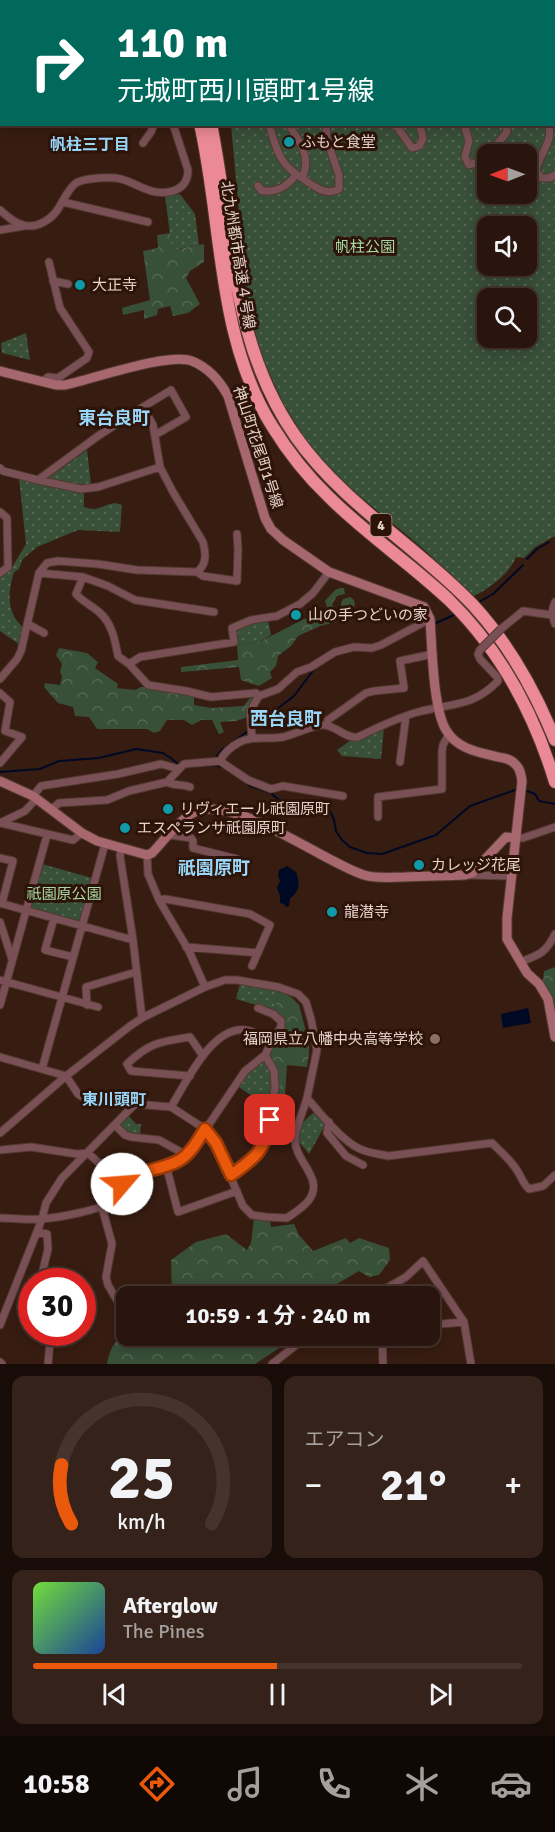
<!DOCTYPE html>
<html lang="ja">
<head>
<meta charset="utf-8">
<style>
  :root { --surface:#29150d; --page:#35221b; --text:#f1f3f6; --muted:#a59f9d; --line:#45342e; --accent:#ea580c }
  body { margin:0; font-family:Signika,"Noto Sans JP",sans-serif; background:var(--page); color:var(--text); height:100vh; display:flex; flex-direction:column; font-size:22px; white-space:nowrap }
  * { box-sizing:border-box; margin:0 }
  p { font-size:20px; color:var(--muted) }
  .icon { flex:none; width:33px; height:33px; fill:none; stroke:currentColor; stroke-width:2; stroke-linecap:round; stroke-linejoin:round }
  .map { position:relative; height:1364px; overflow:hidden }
  .side { display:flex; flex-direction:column; gap:12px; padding:12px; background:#170c07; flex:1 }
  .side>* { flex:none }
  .top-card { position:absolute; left:0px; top:0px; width:555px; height:126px; box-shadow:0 3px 15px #0003,0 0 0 2px var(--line); background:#00695c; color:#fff; overflow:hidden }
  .needle { width:39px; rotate:269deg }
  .tools { position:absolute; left:477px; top:144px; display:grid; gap:12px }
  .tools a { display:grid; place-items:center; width:60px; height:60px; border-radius:12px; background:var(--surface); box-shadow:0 3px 15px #0003,0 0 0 2px var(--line); font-size:30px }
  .speed { position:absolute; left:18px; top:1268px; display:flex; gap:12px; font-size:30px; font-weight:700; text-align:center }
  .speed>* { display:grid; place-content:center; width:78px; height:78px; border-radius:50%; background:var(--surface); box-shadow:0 3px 15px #0003,0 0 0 2px var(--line); line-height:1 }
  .speed .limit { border:9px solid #d22; background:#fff; color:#111 }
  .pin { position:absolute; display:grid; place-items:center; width:51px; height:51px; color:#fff; margin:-26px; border-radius:12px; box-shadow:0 3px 9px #0006 }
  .me { position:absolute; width:66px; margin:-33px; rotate:63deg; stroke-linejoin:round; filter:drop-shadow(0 0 4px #0008) }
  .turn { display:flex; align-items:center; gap:21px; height:126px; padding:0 18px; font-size:27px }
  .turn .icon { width:78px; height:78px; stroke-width:2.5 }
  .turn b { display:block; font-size:42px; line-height:51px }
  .big { font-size:45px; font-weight:700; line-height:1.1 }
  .side .tile { flex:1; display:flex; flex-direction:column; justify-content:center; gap:9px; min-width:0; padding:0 21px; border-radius:12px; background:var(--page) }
  .side .dial { align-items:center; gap:0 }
  .dial svg { height:156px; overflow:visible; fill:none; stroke:var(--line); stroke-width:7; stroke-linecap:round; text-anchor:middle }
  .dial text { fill:var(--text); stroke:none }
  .song { display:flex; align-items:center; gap:18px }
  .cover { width:72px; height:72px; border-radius:9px; background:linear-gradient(135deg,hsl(100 70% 55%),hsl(220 70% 35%)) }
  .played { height:6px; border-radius:3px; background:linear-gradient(90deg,var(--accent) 50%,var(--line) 50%) }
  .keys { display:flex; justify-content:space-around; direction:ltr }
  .heat { display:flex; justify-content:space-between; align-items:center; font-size:33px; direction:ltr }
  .side .tiles { flex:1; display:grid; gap:12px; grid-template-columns:1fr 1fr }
  .tile:last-child { grid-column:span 2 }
  .trip { position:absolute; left:116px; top:1286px; width:324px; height:60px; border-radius:12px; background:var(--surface); box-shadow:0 3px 15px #0003,0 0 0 2px var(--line); font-weight:700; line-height:60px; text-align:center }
  .menu { display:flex; height:96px; justify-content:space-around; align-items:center; background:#100805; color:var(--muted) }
  .menu .icon { width:42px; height:42px }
  .menu .on { color:var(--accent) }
  .menu b { font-size:27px; color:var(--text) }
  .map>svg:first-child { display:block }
</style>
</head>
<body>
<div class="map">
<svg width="555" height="1364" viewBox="0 0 555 1364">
  <defs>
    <pattern id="forest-crowns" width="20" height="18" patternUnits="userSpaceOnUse" patternTransform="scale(1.5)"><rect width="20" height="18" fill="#384f38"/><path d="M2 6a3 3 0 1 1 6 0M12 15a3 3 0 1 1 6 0" fill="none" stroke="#556753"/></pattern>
    <pattern id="park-dots" width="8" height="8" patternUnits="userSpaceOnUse" patternTransform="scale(1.5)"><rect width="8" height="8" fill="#384f38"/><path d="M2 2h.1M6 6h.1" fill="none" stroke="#556753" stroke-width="1.8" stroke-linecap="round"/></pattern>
  </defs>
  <rect width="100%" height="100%" fill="#371c11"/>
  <path fill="url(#forest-crowns)" d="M170,233L173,250L204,244V262L190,271L186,278L200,304L188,313L173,316L170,306L158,309L157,315L144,319V310L123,315L122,308L150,300L143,251L158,248L157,235Z
    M340,588H344L345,594L337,596L332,604L334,608L340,607L343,599L350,597L354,600L355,605L348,612L343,613L336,622L320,626L298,636L291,646L278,656L276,666L270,672L272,678L259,686L241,680L239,667L181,672V667L238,660L237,645L259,642L304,619L318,616L327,607L325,601L335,590Z
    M59,648L87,653L98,662L95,668L118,684L117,688L135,690L141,687H147L194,696V705L211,708L244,706L249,699L254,696L256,697L248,717L236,721L220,722L224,732L219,734L212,720H201L192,725L184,720H167L160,731L154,733L147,729H97L89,717L75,716L73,707L58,703L44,687L45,683L60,685L62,677L60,672L62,664L56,655Z
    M555,967V1014L543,982L544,971Z
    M279,991L291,997L299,1005L309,1043V1054L307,1067L287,1065L285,1095L276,1094L267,1055L283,1027L274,1012Z
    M254,1218L270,1220L271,1227L294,1224L299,1235L313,1251L346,1238L350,1243L359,1238L389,1248L390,1260L379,1275L369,1277L359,1271L320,1294L321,1296H172L171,1260L196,1242L226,1234L247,1250L251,1243Z
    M126,1333V1335H299L255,1364H107C109,1351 114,1340 126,1333Z"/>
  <path fill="url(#park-dots)" fill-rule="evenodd" d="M446,0H555V536L535,547L524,558L516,557C509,574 490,588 474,596L420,546L344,483L309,445L284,405L261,355L247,301L231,125L554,124V2H447ZM488,154H526V194H488ZM488,226H526V266H488ZM488,298H526V338H488Z
    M180,194L195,214L199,245L172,250L165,196Z
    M26,333L30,360L2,353L1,343Z
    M87,450L91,484H73L48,478Z
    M19,478L84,491V507C86,508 93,509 95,509C107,507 110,500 122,505L120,532L78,530L37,547L22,560L19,569L14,572C8,591 6,613 23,627L20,645L0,631V577L11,569L26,544Z
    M268,620L271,635L259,642L237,645L234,630L253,622Z
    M384,728L381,759L342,756L337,750L351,740Z
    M42,864L92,878L81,920L78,922L32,909L30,906Z
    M240,984L279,991L274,1012L259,1006L236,999Z
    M264,1059C274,1075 272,1080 270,1098L253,1097L239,1087L248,1073Z
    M315,1111L325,1119L324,1127L309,1154L296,1138L300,1125Z
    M128,1115L136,1124H141L140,1135L127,1134L119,1125Z"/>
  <path fill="#000924" d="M287,866L296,872C300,882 300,892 290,898L289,906L286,907L284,904L280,903V896L277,888L280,881L278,876L279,870Z
    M528,1008L531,1023L503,1028L501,1014Z"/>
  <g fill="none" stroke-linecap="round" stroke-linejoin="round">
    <path stroke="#000924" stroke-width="2" d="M527,559L537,549L549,542
      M477,603L493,594L523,565
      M436,623L456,614
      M256,725L294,696L315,668
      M217,756L222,750L248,731
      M184,767L214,765L223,767
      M0,772L40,769L59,761L99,758L136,749L163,753L171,758L179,765
      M242,780L250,786L271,793L280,801H299L323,807L330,811L334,820L336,831L342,840L350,847L367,853L382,854L436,835L470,806L515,790
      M527,791L535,794L539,801L555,804"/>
    <g stroke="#53392f" stroke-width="9">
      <path id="street" d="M82,0L85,2
        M347,0V2
        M529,0V2
        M117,2V0
        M554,19H555
        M0,35L2,36
        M269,124C276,149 279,164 302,178
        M288,124C300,141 312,158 302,178C314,186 326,197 339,189V175L327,140L326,124
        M392,124L398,128L412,148L419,146L423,139L420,124
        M464,124L469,141L465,157L469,165C484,162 497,144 507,132L506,124
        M548,124C555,141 538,155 536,171L542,178H549L555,175
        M143,143L151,132L154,124
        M258,186L262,191C278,192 286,187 296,175
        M63,202L148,222
        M0,210C7,216 14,223 23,225C36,229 51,220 58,209C63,201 68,189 76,183C83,179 91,179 99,178C107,178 113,177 121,179C133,182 143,190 156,192C172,194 188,189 188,170L173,124
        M0,230L24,226
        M53,281L68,284
        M43,381L48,377L58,378L87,358L89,352L60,308L49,262
        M143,407L171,390L186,417L155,435
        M0,468L3,471L38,480L98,436L143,407L153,425L160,467L173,492L203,542C206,554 207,564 197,572L137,570L98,564L58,561L47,563L39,573L21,651L17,659L0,679
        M38,480L81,489L98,487L160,467
        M0,512L7,518L8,567L0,573
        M197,572L203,576L237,581L238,549L237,534
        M39,573L83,577L108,586L135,600L214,612
        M83,577L76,594C83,602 91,605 99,612C112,623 115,640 118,656L129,664L148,685L186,691L211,697L256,693L259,696
        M555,602C551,610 552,616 555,624
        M28,624L44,633
        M501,629L523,611L552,615
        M129,664L140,657L234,642L232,628L251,620L277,616L300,604L313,593L329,572
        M0,693L10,702L5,731L22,737L0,763
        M327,725L328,720L366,693L374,691L404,688L400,661L433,654
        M252,738L250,711L259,696L278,689L297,672L311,667L335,652L354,647L372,648L381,645L430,619
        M220,761C224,753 232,746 240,742C253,735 269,740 283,737C293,735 316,724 323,725C336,725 345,739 358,737C378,727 397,718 418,712C450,703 472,708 498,681L497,677L480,659L478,654L480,650
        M400,762L406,716
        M167,782L184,764L220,761L248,780L271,789L283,786L343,796
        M33,796L41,786L118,774L161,764L179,769
        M52,809L59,803L107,800L129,791L167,782C174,786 183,784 190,787
        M378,817V797L442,789V751L443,745L449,734
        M0,823L73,840L82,833
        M0,823L25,811L37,798
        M170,835L191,838L193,841V848L237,859
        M516,838H523L555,827
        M121,849L120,856L133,940L142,1018
        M147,855L148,874L159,900L189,951L205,987
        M0,858L13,861L2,903
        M467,875L512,876
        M159,900L165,899L250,914L270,925L252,966
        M0,903L133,940
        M54,918L45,950L73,957
        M0,922L12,959
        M186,947L258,953
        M520,962C539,955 546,953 555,934
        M0,980L98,1007
        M0,1005L47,835
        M87,1005L86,987L136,972
        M258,1008L273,1014L281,1021V1027L272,1041
        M0,1057L66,1076L78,1094L87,1100L135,1104
        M42,1069L105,844
        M190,1076L131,1071L127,1064C150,1042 160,1042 190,1037L203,1056
        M171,1107C186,1083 212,1025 246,1030C255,1031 264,1038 272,1041L265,1055L274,1071L275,1087L268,1136L259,1153L231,1175
        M329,1122L327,1133L346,1156L363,1165
        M115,1125L125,1135L131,1137L159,1140L179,1151L184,1157
        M0,1133L66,1076L130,1026L142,1018L205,987L225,980H237L278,987L298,994L306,1002L311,1019L317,1050L307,1098
        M0,1150L31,1147L77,1154L88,1153L122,1184
        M166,1165L178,1212L237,1191
        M120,1189L136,1200
        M102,1207L112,1244L106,1277L108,1285L118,1302
        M0,1218C14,1218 28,1220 41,1219C56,1218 102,1210 112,1201C120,1193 121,1182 131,1176C155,1163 172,1171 193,1148L245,1071L265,1055
        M37,1232L47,1234L48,1249L43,1270L66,1279L65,1281
        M373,1296L406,1277L423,1261L464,1322L471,1364
        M31,1300L32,1301
        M0,1325L42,1219L46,1203L62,1178L135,1104L171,1107L205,1129L216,1143L243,1206L252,1215L266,1217L287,1218C294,1213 304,1207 309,1200C325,1178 294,1161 295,1139C295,1129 304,1109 307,1098C320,1113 342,1141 360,1149C369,1153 379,1154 388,1156L492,1143C501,1152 512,1161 518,1172C522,1178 523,1184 529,1189L543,1186L555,1175
        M429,1325L464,1322
        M382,1335L383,1364
        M0,1362L2,1364
        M48,1364L51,1332
        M272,1364L309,1335"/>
    </g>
    <g stroke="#53392f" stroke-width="11">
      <path id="secondary" d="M26,2L27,0
        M0,5L2,6
        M0,80L2,78
        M0,371L56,385H65C93,379 169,352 192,361C209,368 220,381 228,396L265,518L271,529L283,540L329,572L424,607L430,619C432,646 433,709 446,730C457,749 478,752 498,757C504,758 511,759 515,764C520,768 521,774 522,781L507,918V939L527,973L539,984L548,999L555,1037
        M0,781L33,796L82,833L97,841L147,855L152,853C164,841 176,823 191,814C228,789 324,863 364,875C377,879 391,877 405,877C425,876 445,876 465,875L472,873L506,837L516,838"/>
    </g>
    <g stroke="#53392f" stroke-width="14">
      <path id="highway" d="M159,0L160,2
        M177,0L178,2
        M200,124C223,225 216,336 272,426C288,452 307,476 329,497C366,534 411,564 449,600C501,651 534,713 555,782
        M211,124C233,232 230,343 296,437C344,505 417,546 473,605C510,645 535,691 555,740"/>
    </g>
    <use href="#street" stroke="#785055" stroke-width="7"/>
    <use href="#secondary" stroke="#a6676f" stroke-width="9"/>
    <use href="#highway" stroke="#eb8997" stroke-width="12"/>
    <g stroke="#957e75" stroke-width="4.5">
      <path id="rail" d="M554,64H555"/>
    </g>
    <use href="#rail" stroke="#2d1308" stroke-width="2" stroke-dasharray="7" stroke-linecap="butt"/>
    <g stroke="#53392f" stroke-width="9" stroke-linecap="butt">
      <path id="street-bridge" d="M480,650L501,629"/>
    </g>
    <use href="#street-bridge" stroke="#785055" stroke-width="7"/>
  </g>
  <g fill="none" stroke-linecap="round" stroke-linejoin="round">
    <g stroke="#983908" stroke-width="15">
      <path id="route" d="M122,1184C138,1169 159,1171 178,1161C190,1155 198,1140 205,1129L216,1143L231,1175C254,1159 266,1150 270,1120"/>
    </g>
    <use href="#route" stroke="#ea580c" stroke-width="10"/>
  </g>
  <g fill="#0f9aa8" stroke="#2d1308" stroke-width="2">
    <circle cx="289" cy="142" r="6"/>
    <circle cx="80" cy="285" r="6"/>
    <circle cx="296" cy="615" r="6"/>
    <circle cx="168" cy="809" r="6"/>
    <circle cx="125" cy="828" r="6"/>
    <circle cx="419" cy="865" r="6"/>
    <circle cx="332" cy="912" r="6"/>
  </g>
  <circle fill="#8d6e63" stroke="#2d1308" stroke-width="2" cx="435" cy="1039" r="6"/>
  <g text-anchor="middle" stroke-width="6" stroke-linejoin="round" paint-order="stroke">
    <rect fill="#2d1308" stroke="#ae9990" stroke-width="1.5" x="370.5" y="514" width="21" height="22" rx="4.5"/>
    <g font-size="14" font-weight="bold" fill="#e5d2cb">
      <text x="381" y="530">4</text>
    </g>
    <g font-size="15" fill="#e5d2cb" stroke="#2d1308" text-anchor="start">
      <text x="301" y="147">ふもと食堂</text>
      <text x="92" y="290">大正寺</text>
      <text x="308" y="620">山の手つどいの家</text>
      <text x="180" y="814">リヴィエール祇園原町</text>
      <text x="137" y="833">エスペランサ祇園原町</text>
      <text x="431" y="870">カレッジ花尾</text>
      <text x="344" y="917">龍潜寺</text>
      <text x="423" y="1044" text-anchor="end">福岡県立八幡中央高等学校</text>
    </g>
    <g font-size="15" fill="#a5d9a5" stroke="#2d1308">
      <text x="365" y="252">帆柱公園</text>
      <text x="64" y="899">祇園原公園</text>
    </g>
    <g font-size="15" fill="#e5d2cb" stroke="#2d1308">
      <text transform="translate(238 255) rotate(81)" y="5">北九州都市高速４号線</text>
      <text transform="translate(258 447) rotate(72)" y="5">神山町花尾町1号線</text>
    </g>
    <g font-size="16" font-weight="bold" fill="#98d7f9" stroke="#2d1308">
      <text x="90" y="150">帆柱三丁目</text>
      <text x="114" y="1105">東川頭町</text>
    </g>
    <g font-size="18" font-weight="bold" fill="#98d7f9" stroke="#2d1308">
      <text x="114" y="424">東台良町</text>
      <text x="286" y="725">西台良町</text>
      <text x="214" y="874">祇園原町</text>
    </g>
  </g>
</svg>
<div class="tools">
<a><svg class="needle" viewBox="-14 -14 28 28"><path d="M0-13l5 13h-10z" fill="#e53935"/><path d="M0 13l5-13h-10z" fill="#a59f9d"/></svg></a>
<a><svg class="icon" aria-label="sound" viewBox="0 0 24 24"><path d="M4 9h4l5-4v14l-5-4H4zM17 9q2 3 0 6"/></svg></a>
<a><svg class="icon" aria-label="search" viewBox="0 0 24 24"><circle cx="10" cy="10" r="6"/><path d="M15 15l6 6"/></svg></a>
</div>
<div class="speed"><div class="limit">30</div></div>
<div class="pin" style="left:270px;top:1120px;background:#d93025"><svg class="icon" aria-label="arrive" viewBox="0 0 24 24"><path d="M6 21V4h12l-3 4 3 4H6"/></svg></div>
<svg class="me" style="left:122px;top:1184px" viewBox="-20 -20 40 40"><circle r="19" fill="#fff"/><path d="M0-13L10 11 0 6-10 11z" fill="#ea580c"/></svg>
<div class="trip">10:59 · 1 分 · 240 m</div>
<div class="top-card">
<div class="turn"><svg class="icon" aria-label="right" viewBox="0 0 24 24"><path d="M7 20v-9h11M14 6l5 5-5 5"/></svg><div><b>110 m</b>元城町西川頭町1号線</div></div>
</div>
</div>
<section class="side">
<div class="tiles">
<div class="tile dial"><svg viewBox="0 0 100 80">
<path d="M14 69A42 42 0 1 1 86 69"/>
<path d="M14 69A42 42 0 0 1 9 39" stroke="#ea580c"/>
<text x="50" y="56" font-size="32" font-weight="700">25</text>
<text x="50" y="72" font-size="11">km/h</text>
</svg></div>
<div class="tile"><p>エアコン</p>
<div class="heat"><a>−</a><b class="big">21°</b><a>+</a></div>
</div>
<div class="tile">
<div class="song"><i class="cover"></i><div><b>Afterglow</b><p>The Pines</p></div></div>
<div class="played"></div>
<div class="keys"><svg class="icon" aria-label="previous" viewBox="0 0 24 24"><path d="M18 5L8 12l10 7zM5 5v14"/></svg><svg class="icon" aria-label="pause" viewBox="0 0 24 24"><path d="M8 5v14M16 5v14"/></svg><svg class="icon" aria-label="next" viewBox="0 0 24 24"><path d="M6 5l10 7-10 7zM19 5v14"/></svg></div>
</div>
</div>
</section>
<nav class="menu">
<b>10:58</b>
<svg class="icon on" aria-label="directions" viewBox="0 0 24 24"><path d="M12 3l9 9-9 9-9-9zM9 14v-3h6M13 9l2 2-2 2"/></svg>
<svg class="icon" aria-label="music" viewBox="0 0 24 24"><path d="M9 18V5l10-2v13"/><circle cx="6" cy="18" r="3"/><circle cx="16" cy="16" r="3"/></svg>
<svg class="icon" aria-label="phone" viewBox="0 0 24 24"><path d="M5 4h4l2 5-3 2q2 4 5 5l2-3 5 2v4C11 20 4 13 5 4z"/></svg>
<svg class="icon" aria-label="climate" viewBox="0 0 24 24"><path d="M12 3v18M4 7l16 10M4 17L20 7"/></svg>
<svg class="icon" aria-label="car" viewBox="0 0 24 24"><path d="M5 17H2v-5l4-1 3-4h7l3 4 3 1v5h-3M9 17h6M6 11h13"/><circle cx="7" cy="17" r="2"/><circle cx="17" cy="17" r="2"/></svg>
</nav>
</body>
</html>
